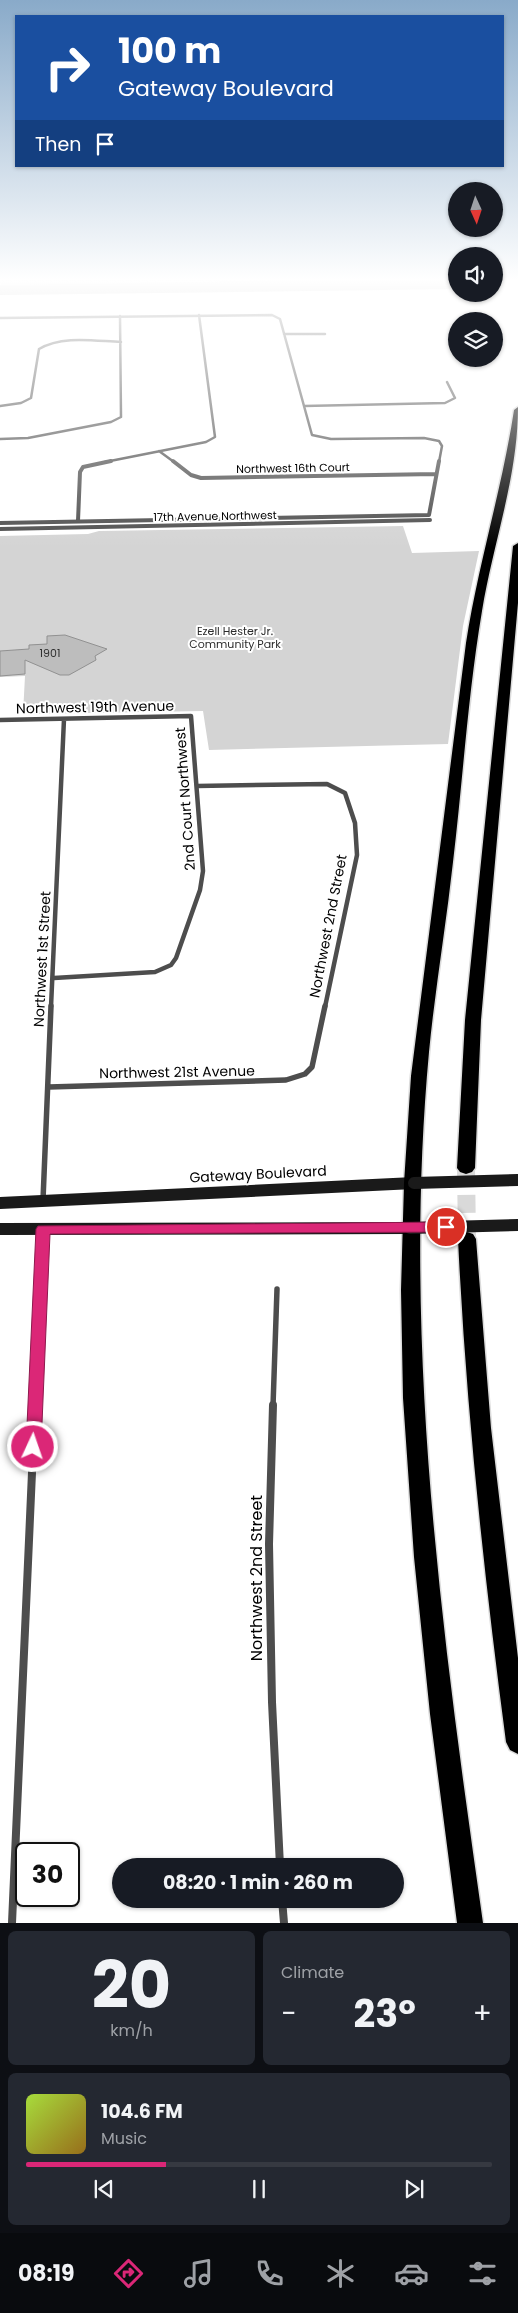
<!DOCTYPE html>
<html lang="en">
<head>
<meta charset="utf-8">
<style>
  :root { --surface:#171b24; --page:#242831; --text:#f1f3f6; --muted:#9ea1a6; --line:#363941; --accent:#db2777 }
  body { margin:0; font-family:Poppins,sans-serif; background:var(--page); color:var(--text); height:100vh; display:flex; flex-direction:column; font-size:19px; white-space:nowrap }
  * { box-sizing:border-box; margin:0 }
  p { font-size:16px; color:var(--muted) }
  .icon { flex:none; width:28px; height:28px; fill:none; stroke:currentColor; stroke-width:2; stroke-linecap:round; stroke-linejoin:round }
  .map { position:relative; height:1923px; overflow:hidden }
  .sheet { display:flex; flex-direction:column; gap:8px; padding:8px; background:#0d0f14; flex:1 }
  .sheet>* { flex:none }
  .hud { position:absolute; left:15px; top:15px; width:489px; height:152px; border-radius:0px; box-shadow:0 1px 4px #0004; background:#1a4fa0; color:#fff; overflow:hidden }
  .needle { width:32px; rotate:177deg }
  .fabs { position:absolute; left:448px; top:182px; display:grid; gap:10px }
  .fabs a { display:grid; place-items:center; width:55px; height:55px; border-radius:50%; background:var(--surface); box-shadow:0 1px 4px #0004; font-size:25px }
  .speed { position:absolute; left:15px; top:1842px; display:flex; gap:10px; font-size:25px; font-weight:700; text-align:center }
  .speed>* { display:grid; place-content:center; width:65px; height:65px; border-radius:50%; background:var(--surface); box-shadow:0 1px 4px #0004; line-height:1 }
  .speed .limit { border:2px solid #111; border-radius:8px; background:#fff; color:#111 }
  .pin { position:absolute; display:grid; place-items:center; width:42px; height:42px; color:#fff; margin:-21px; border:2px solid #fff; border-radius:50%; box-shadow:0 1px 5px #0007 }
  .me { position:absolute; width:55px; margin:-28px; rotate:3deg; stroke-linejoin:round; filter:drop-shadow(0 0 4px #0008) }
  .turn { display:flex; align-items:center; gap:18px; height:105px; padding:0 20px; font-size:22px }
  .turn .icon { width:65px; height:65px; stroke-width:2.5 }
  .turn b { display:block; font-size:35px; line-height:42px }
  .then { display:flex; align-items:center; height:48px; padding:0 20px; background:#0003; gap:10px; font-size:19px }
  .big { font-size:38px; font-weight:700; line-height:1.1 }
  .sheet .widget { flex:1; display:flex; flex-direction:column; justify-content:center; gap:8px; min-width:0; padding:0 18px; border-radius:8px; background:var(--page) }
  .sheet .dial { align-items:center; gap:0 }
  .dial b { font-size:65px; line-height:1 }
  .song { display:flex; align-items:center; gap:15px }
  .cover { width:60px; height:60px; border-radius:8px; background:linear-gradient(135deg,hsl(80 70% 55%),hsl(40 70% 35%)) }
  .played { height:5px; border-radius:2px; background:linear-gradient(90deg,var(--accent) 30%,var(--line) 30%) }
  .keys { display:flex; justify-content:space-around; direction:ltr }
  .heat { display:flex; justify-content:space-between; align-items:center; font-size:28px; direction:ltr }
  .sheet .tiles { flex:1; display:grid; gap:8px; grid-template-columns:1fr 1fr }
  .widget:last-child { grid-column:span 2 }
  .trip { position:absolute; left:112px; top:1858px; width:292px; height:50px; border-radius:25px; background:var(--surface); box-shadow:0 1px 4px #0004; font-weight:700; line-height:50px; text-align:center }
  .tabs { display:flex; height:80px; justify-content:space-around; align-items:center; background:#090b0e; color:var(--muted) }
  .tabs .icon { width:35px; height:35px }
  .tabs .current { color:var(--accent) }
  .tabs b { font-size:22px; color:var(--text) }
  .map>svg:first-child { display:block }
</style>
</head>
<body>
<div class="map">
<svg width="518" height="1923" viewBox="0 0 518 1923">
  <rect width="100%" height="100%" fill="#fff"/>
  <path fill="#d4d4d4" d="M0,279H326L1,285Z
    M403,526L412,553L479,551L463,626L448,744L209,750L203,711L23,714L25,676L0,677V536L88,534L99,531Z"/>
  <path fill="#9b9b9b" d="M363,279H456V289L0,295V285Z"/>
  <path fill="#bdbdbd" stroke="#919191" d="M65,635L107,649L95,656L96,660L69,675H60L25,660V674L0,676V651L29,649V645L47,644V636Z"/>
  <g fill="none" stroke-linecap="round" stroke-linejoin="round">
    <path stroke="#d9d9d9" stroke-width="18" stroke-dasharray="18 9" stroke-linecap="butt" d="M466,1168L467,1239"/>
    <g stroke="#dbdbdb" stroke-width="3">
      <path id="highway" d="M518,407C518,477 493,543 482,611C468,694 463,778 453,862C446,926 435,989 429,1052C402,1344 442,1635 483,1923H457L430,1714L414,1557L403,1398L401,1290L404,1183L411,1076L466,643C478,565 502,489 514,410Z
        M518,543V603L481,1020L475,1168L472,1172L466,1174L460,1172L457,1168L465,1020L513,546Z
        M467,1232L473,1234L476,1239L491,1428L518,1658V1754L510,1750L506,1742C484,1575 466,1408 458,1239L461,1234Z"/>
    </g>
    <path stroke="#4d4d4d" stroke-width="2.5" d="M0,318L272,315L280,319L312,435L331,439L424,438L439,441L442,446L439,462
      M284,334H325
      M0,406L21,403L31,398L39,349C62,335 95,341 121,342
      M304,406L445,403L455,398L447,382
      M0,439L28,438L111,422L121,417L120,316
      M159,451L174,462
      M105,462L206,442L215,437L199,315"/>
    <path stroke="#4d4d4d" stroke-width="4" d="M173,461L191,475L201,478L436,474
      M78,521L80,472L83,467L111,461
      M0,523L429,515L439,461
      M0,529L430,520"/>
    <path stroke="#4d4d4d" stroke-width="4.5" d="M0,720L191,716L203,871L200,890L176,958L171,965L155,972L54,978
      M197,786L327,784L345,793L355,823L357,855L325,1007
      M51,1007L64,719"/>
    <path stroke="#4d4d4d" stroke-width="5.5" d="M49,1087L286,1080L305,1074L312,1067L325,1006
      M43,1200L51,1006
      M35,1406L43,1230
      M273,1406L277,1289"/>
    <path stroke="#4d4d4d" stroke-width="8" d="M273,1405L269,1544L272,1702L280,1866
      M282,1899L284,1923
      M12,1923L35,1405"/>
    <path stroke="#1a1a1a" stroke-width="12" d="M0,1203L414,1183
      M0,1229L410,1228"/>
    <use href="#highway" fill="#000" fill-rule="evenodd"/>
    <path stroke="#1a1a1a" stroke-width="12" d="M414,1183L518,1180
      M410,1228L518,1225"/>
  </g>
  <linearGradient id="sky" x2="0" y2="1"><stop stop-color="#89aac9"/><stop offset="0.51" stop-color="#fff"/><stop offset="1" stop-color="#fff" stop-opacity="0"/></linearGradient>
  <rect width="518" height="548" fill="url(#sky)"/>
  <path fill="#db2777" stroke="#8e194d" d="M446,1222L453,1227L446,1232L50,1234L41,1447L39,1451L33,1453L28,1451L26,1447L36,1229L38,1226Z"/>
  <g text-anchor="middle" stroke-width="4" stroke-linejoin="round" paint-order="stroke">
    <g font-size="11" fill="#000" stroke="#fff">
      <text transform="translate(293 468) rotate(-1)" y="4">Northwest 16th Court</text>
      <text transform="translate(215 516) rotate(-1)" y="4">17th Avenue Northwest</text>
    </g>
    <g font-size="11" fill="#2b2b2b" stroke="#fff">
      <text x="235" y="635">Ezell Hester Jr.<tspan x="235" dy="13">Community Park</tspan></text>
    </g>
    <g font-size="11" fill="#2f2f2f">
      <text x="50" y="657">1901</text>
    </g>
    <g font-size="14" fill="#000" stroke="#fff">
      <text transform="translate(95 707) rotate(-1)" y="5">Northwest 19th Avenue</text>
      <text transform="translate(185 799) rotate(-94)" y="5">2nd Court Northwest</text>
      <text transform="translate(328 926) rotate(-79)" y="5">Northwest 2nd Street</text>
      <text transform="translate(42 959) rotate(-87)" y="5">Northwest 1st Street</text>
      <text transform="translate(177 1072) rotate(-1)" y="5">Northwest 21st Avenue</text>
      <text transform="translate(258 1174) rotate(-3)" y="5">Gateway Boulevard</text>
    </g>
    <g font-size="16" fill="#000" stroke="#fff">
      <text transform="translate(256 1578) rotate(-90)" y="6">Northwest 2nd Street</text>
    </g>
  </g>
</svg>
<div class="fabs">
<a><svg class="needle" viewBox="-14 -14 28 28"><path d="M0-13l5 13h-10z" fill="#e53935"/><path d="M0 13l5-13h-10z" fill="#9ea1a6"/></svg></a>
<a><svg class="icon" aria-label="sound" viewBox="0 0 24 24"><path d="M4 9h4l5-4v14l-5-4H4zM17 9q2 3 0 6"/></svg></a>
<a><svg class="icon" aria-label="layers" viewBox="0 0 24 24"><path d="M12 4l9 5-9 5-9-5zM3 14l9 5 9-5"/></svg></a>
</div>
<div class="speed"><div class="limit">30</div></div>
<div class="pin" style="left:446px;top:1227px;background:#d93025"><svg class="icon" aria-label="arrive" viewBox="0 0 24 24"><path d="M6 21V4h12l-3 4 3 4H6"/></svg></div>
<svg class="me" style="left:33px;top:1447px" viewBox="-20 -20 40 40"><circle r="17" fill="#db2777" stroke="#fff" stroke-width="3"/><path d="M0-11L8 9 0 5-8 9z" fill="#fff"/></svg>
<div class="trip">08:20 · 1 min · 260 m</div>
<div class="hud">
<div class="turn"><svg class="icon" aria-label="right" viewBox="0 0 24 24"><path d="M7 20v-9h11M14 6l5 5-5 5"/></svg><div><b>100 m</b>Gateway Boulevard</div></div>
<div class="then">Then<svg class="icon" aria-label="arrive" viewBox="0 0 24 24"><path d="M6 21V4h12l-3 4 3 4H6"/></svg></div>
</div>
</div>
<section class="sheet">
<div class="tiles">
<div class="widget dial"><b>20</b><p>km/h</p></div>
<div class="widget"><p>Climate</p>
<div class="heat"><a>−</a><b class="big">23°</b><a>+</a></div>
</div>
<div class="widget">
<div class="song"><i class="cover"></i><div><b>104.6 FM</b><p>Music</p></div></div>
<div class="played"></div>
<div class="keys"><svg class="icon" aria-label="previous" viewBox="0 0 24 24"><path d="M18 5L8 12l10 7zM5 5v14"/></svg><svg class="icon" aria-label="pause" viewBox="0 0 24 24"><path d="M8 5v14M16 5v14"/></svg><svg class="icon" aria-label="next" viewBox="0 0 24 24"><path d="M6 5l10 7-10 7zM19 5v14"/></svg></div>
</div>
</div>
</section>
<nav class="tabs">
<b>08:19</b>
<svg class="icon current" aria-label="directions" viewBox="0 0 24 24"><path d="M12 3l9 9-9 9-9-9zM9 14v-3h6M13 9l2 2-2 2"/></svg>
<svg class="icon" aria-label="music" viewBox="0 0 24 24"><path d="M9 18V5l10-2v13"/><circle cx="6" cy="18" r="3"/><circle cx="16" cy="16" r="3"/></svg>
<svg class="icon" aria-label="phone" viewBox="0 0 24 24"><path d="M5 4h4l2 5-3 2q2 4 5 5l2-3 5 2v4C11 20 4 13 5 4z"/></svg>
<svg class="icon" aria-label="climate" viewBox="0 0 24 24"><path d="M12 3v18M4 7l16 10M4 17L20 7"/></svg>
<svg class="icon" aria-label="car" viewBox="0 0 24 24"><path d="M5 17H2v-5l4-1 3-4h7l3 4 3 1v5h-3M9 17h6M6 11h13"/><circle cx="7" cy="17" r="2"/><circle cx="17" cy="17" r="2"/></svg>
<svg class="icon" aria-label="filters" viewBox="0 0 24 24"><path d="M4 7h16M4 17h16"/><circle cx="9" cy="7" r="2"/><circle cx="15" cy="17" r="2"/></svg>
</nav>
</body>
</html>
